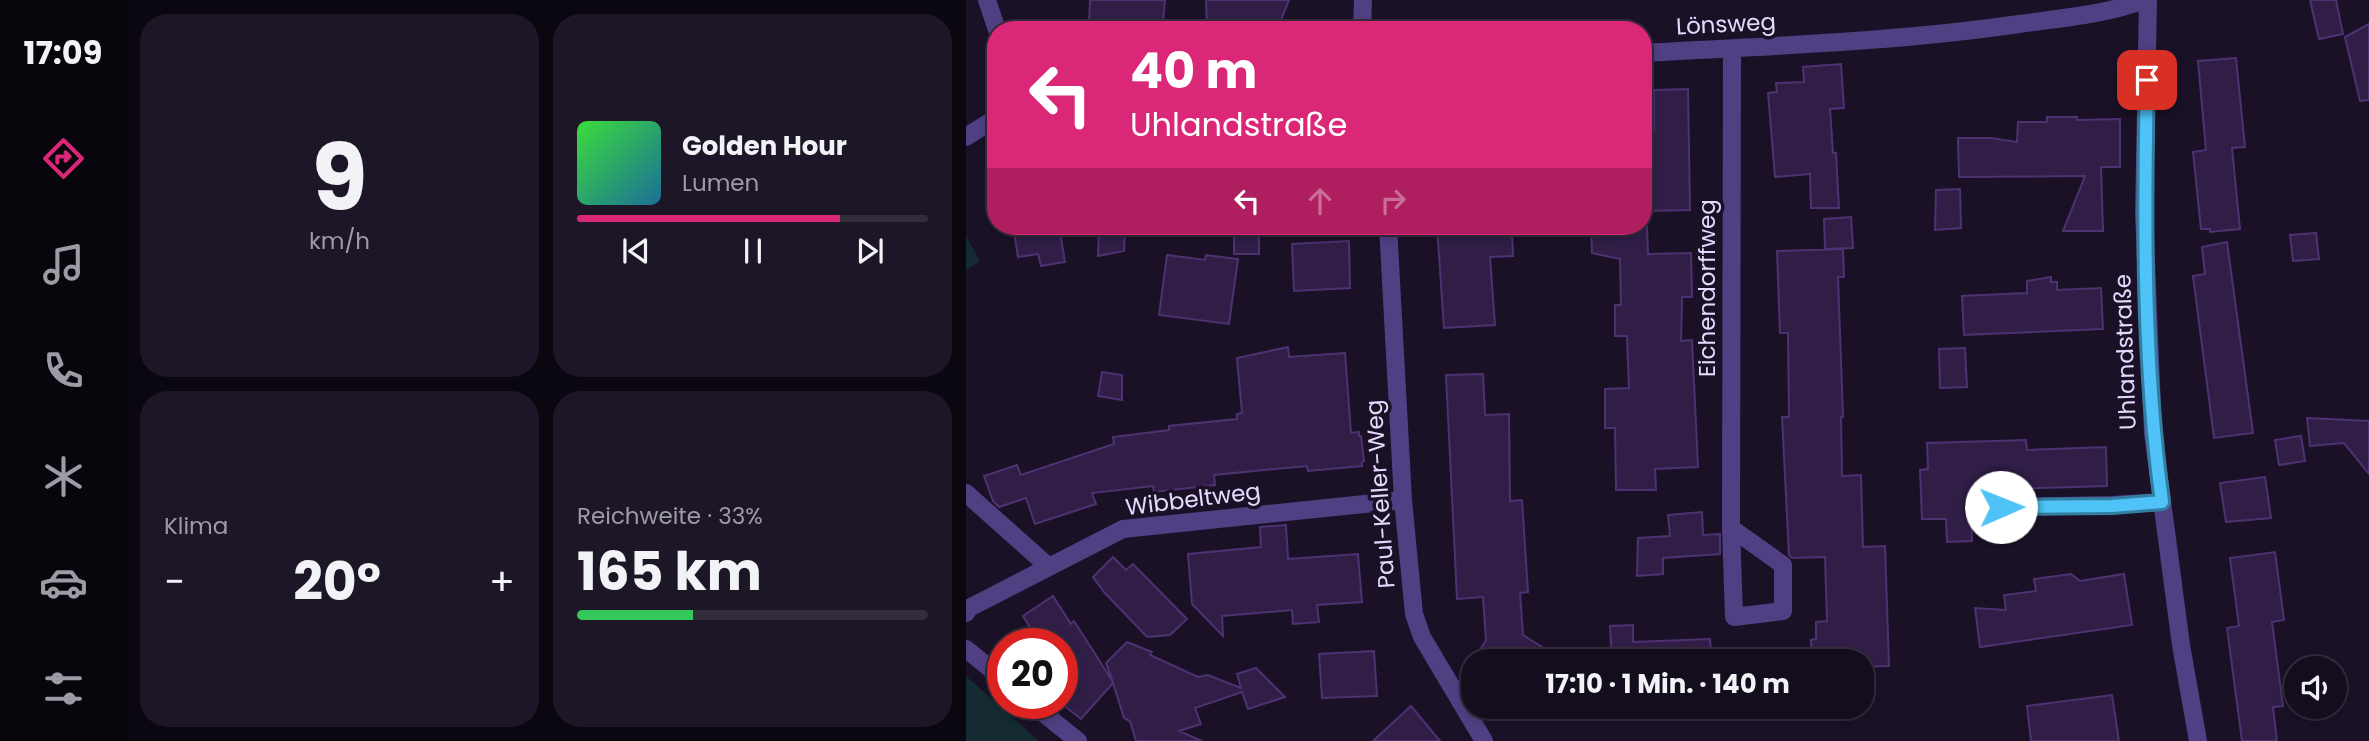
<!DOCTYPE html>
<html lang="de">
<head>
<meta charset="utf-8">
<style>
  :root { --surface:#140d1d; --page:#1d1626; --text:#f1f3f6; --muted:#9d9ca4; --line:#332d3b; --accent:#db2777 }
  body { margin:0; font-family:Poppins,sans-serif; background:var(--page); color:var(--text); height:100vh; display:flex; flex-direction:column; font-size:26px; white-space:nowrap }
  * { box-sizing:border-box; margin:0 }
  p { font-size:23px; color:var(--muted) }
  .icon { flex:none; width:38px; height:38px; fill:none; stroke:currentColor; stroke-width:2; stroke-linecap:round; stroke-linejoin:round }
  .map { position:relative; flex:1; overflow:hidden }
  .sheet { display:flex; flex-direction:column; gap:14px; padding:14px; background:#0b0710; width:840px }
  .sheet>* { flex:none }
  .banner { position:absolute; left:21px; top:21px; width:665px; height:214px; border-radius:28px; box-shadow:0 4px 10px #0003,0 0 0 2px var(--line); background:#db2777; color:#fff; overflow:hidden }
  .controls { position:absolute; left:1318px; top:656px; display:grid; gap:14px }
  .controls a { display:grid; place-items:center; width:63px; height:63px; border-radius:50%; background:var(--surface); box-shadow:0 4px 10px #0003,0 0 0 2px var(--line); font-size:35px }
  .speed { position:absolute; left:21px; top:628px; display:flex; gap:14px; font-size:35px; font-weight:700; text-align:center }
  .speed>* { display:grid; place-content:center; width:91px; height:91px; border-radius:50%; background:var(--surface); box-shadow:0 4px 10px #0003,0 0 0 2px var(--line); line-height:1 }
  .speed .limit { border:10px solid #d22; background:#fff; color:#111 }
  .pin { position:absolute; display:grid; place-items:center; width:60px; height:60px; color:#fff; margin:-30px; border-radius:14px; box-shadow:0 4px 10px #0006 }
  .me { position:absolute; width:77px; margin:-38px; rotate:89deg; stroke-linejoin:round; filter:drop-shadow(0 0 5px #0008) }
  .turn { display:flex; align-items:center; gap:24px; height:147px; padding:0 28px; font-size:32px }
  .turn .icon { width:91px; height:91px; stroke-width:2.5 }
  .turn b { display:block; font-size:49px; line-height:60px }
  .lanes { display:flex; align-items:center; height:66px; padding:0 28px; background:#0003; justify-content:center; gap:35px; direction:ltr }
  .lanes .off { opacity:.35 }
  .big { font-size:52px; font-weight:700; line-height:1.1 }
  .sheet .tile { flex:1; display:flex; flex-direction:column; justify-content:center; gap:10px; min-width:0; padding:0 24px; border-radius:28px; background:var(--page) }
  .sheet .dial { align-items:center; gap:0 }
  .dial b { font-size:91px; line-height:1 }
  .song { display:flex; align-items:center; gap:21px }
  .cover { width:84px; height:84px; border-radius:10px; background:linear-gradient(135deg,hsl(120 70% 55%),hsl(200 70% 35%)) }
  .played { height:7px; border-radius:4px; background:linear-gradient(90deg,var(--accent) 75%,var(--line) 75%) }
  .keys { display:flex; justify-content:space-around; direction:ltr }
  .heat { display:flex; justify-content:space-between; align-items:center; font-size:38px; direction:ltr }
  .charge { height:10px; border-radius:5px; background:linear-gradient(90deg,#34c759 33%,var(--line) 0) }
  .sheet .tiles { flex:1; display:grid; gap:14px; grid-template-columns:repeat(2,1fr) }
  .trip { position:absolute; left:495px; top:649px; width:413px; height:70px; border-radius:28px; background:var(--surface); box-shadow:0 4px 10px #0003,0 0 0 2px var(--line); font-weight:700; line-height:70px; text-align:center }
  main { display:flex; flex:1; min-height:0 }
  .tab-bar { display:flex; flex-direction:column; width:126px; justify-content:space-around; align-items:center; background:#08050c; color:var(--muted) }
  .tab-bar .icon { width:49px; height:49px }
  .tab-bar .on { color:var(--accent) }
  .tab-bar b { font-size:32px; color:var(--text) }
  .map>svg:first-child { display:block }
</style>
</head>
<body>
<main>
<nav class="tab-bar">
<b>17:09</b>
<svg class="icon on" aria-label="directions" viewBox="0 0 24 24"><path d="M12 3l9 9-9 9-9-9zM9 14v-3h6M13 9l2 2-2 2"/></svg>
<svg class="icon" aria-label="music" viewBox="0 0 24 24"><path d="M9 18V5l10-2v13"/><circle cx="6" cy="18" r="3"/><circle cx="16" cy="16" r="3"/></svg>
<svg class="icon" aria-label="phone" viewBox="0 0 24 24"><path d="M5 4h4l2 5-3 2q2 4 5 5l2-3 5 2v4C11 20 4 13 5 4z"/></svg>
<svg class="icon" aria-label="climate" viewBox="0 0 24 24"><path d="M12 3v18M4 7l16 10M4 17L20 7"/></svg>
<svg class="icon" aria-label="car" viewBox="0 0 24 24"><path d="M5 17H2v-5l4-1 3-4h7l3 4 3 1v5h-3M9 17h6M6 11h13"/><circle cx="7" cy="17" r="2"/><circle cx="17" cy="17" r="2"/></svg>
<svg class="icon" aria-label="filters" viewBox="0 0 24 24"><path d="M4 7h16M4 17h16"/><circle cx="9" cy="7" r="2"/><circle cx="15" cy="17" r="2"/></svg>
</nav>
<section class="sheet">
<div class="tiles">
<div class="tile dial"><b>9</b><p>km/h</p></div>
<div class="tile">
<div class="song"><i class="cover"></i><div><b>Golden Hour</b><p>Lumen</p></div></div>
<div class="played"></div>
<div class="keys"><svg class="icon" aria-label="previous" viewBox="0 0 24 24"><path d="M18 5L8 12l10 7zM5 5v14"/></svg><svg class="icon" aria-label="pause" viewBox="0 0 24 24"><path d="M8 5v14M16 5v14"/></svg><svg class="icon" aria-label="next" viewBox="0 0 24 24"><path d="M6 5l10 7-10 7zM19 5v14"/></svg></div>
</div>
<div class="tile"><p>Klima</p>
<div class="heat"><a>−</a><b class="big">20°</b><a>+</a></div>
</div>
<div class="tile"><p>Reichweite · 33%</p><b class="big">165 km</b><div class="charge"></div></div>
</div>
</section>
<div class="map">
<svg width="1403" height="741" viewBox="0 0 1403 741">
  <rect width="100%" height="100%" fill="#1a1127"/>
  <path fill="#142b31" d="M0,236L14,261L0,270Z
    M0,676L73,741H0Z"/>
  <path fill="#301e47" stroke="#4d3272" stroke-width="2" d="M124,0H199L197,22L148,20V27L123,26Z
    M240,0H323L311,30H282V25L241,26Z
    M1344,0H1370L1377,34L1353,39Z
    M1403,24V100L1394,101L1379,37Z
    M1270,58L1279,147L1266,148L1274,229L1244,232V229H1235L1227,152L1240,150L1232,61Z
    M875,64L878,108L864,109L867,153H870L873,208H845L844,174L809,177L802,93L811,92L810,83L838,82L837,67Z
    M722,89L724,210L677,211V130H688V90Z
    M1081,117H1111V120L1154,119V167H1135L1137,231H1097L1119,176L993,177L992,138H1025L1051,142L1052,122H1081Z
    M994,189L995,228L969,230L970,190Z
    M885,217L887,248L859,249L858,219Z
    M47,226H93L99,262L75,266L72,254L52,257Z
    M471,226H504L505,236L546,234L547,256L524,257L529,325L478,328Z
    M625,226H681L682,254L725,253L726,297H716L715,341L726,340L732,467L689,469L690,490H650L649,428H639V389L663,388L661,336H649V305H655L654,259L626,253Z
    M133,227L159,228L158,251L132,256Z
    M268,228L293,229V254H268Z
    M1350,233L1353,259L1327,261L1324,235Z
    M383,241L384,288L328,291L326,244Z
    M1261,242L1287,433L1248,438L1227,276L1239,274L1236,247Z
    M877,249L878,277H872L877,417H875L876,476L895,475L897,547L919,546L923,666L896,667V662H846L845,640L850,639V622L861,621L859,557L826,558L823,555L816,417H823L822,333H814L811,251Z
    M201,255L239,260L240,255L272,259L263,324L193,315Z
    M1085,277V282H1091V290L1135,288L1137,329L998,335L996,296L1061,293V281Z
    M322,347L323,357L379,353L385,433L393,432V436H395L398,461L396,462V466L342,471L341,466L298,470L248,475L249,485L188,492L187,486L126,493L130,504L69,524L60,498L33,507L27,501L18,476L51,465L55,475L148,444L147,437L203,430V426L271,419V414L276,413L271,358Z
    M999,348L1001,387L974,388L973,349Z
    M136,372L156,375V400L132,396Z
    M517,374L519,415L543,414L544,501L556,500L562,592L554,593L557,635L600,662H507L520,640L517,597L491,599L480,375Z
    M1341,418L1403,421V474L1378,443L1344,446Z
    M1335,436L1339,461L1313,465L1309,440Z
    M1060,440L1061,450L1140,447L1141,486L1005,490L1006,541L981,542L980,519H956L954,470L962,469L961,443Z
    M1299,477L1305,518L1260,522L1254,483Z
    M736,512L737,535L754,534V554L697,558V574L671,576L672,538L704,536L702,515Z
    M320,525L322,559L392,554L396,602L351,605L353,622L327,624L326,610L256,616L257,636L226,604L222,554L295,547L294,527Z
    M1309,552L1318,620L1306,622L1317,706L1307,707L1311,741H1276L1261,628L1273,626L1264,558Z
    M147,557L160,570L167,564L221,619L204,635L181,637L138,592L127,577Z
    M1105,574L1114,581L1158,574L1166,625L1014,647L1009,608L1040,610L1038,595L1070,591L1068,579Z
    M87,596L105,624L108,621L147,682L140,663L161,642L186,652L184,655L232,677L242,675L275,688L271,674L290,668L319,697L282,709L276,692L229,708L235,724L213,731L236,741H170L164,721L158,718L147,683L115,719L96,704V644H74L57,616Z
    M667,625V642L744,639L746,662H646L644,626Z
    M408,651L411,696L356,698L353,654Z
    M1146,695L1153,741H1065L1061,706Z
    M445,706L474,741H407Z"/>
  <g fill="none" stroke-linecap="round" stroke-linejoin="round">
    <path stroke="#513f83" stroke-width="18" d="M21,0L31,30
      M1182,0L1178,213L1187,433L1215,645L1232,741
      M396,30L397,0
      M677,53C803,46 929,42 1053,24C1095,18 1138,15 1178,0
      M0,137L30,118
      M422,226L437,500L448,614L456,637L518,741
      M0,493L83,567
      M1036,507L1146,505L1196,502
      M765,528L817,565V611L768,617L765,528L766,48
      M0,613L3,608L157,529L437,500
      M0,649L37,679
      M66,704L112,741"/>
  </g>
  <g fill="none" stroke-linecap="round" stroke-linejoin="round">
    <g stroke="#337fa1" stroke-width="18">
      <path id="route" d="M1035,507L1146,506L1196,502C1177,362 1178,220 1181,80"/>
    </g>
    <use href="#route" stroke="#4fc3f7" stroke-width="12"/>
  </g>
  <g text-anchor="middle" stroke-width="7" stroke-linejoin="round" paint-order="stroke">
    <g font-size="23" fill="#e5d9fd" stroke="#1a1127">
      <text transform="translate(760 24) rotate(-3)" y="8">Lönsweg</text>
      <text transform="translate(741 288) rotate(-90)" y="8">Eichendorffweg</text>
      <text transform="translate(1159 352) rotate(-92)" y="8">Uhlandstraße</text>
      <text transform="translate(414 494) rotate(-94)" y="8">Paul-Keller-Weg</text>
      <text transform="translate(227 499) rotate(-7)" y="8">Wibbeltweg</text>
    </g>
  </g>
</svg>
<div class="controls">
<a><svg class="icon" aria-label="sound" viewBox="0 0 24 24"><path d="M4 9h4l5-4v14l-5-4H4zM17 9q2 3 0 6"/></svg></a>
</div>
<div class="speed"><div class="limit">20</div></div>
<div class="pin" style="left:1181px;top:80px;background:#d93025"><svg class="icon" aria-label="arrive" viewBox="0 0 24 24"><path d="M6 21V4h12l-3 4 3 4H6"/></svg></div>
<svg class="me" style="left:1035px;top:507px" viewBox="-20 -20 40 40"><circle r="19" fill="#fff"/><path d="M0-13L10 11 0 6-10 11z" fill="#4fc3f7"/></svg>
<div class="trip">17:10 · 1 Min. · 140 m</div>
<div class="banner">
<div class="turn"><svg class="icon" aria-label="left" viewBox="0 0 24 24"><path d="M17 20v-9H6M10 6l-5 5 5 5"/></svg><div><b>40 m</b>Uhlandstraße</div></div>
<div class="lanes"><svg class="icon" aria-label="left" viewBox="0 0 24 24"><path d="M17 20v-9H6M10 6l-5 5 5 5"/></svg><svg class="icon off" aria-label="ahead" viewBox="0 0 24 24"><path d="M12 20V5M6 11l6-6 6 6"/></svg><svg class="icon off" aria-label="right" viewBox="0 0 24 24"><path d="M7 20v-9h11M14 6l5 5-5 5"/></svg></div>
</div>
</div>
</main>
</body>
</html>
